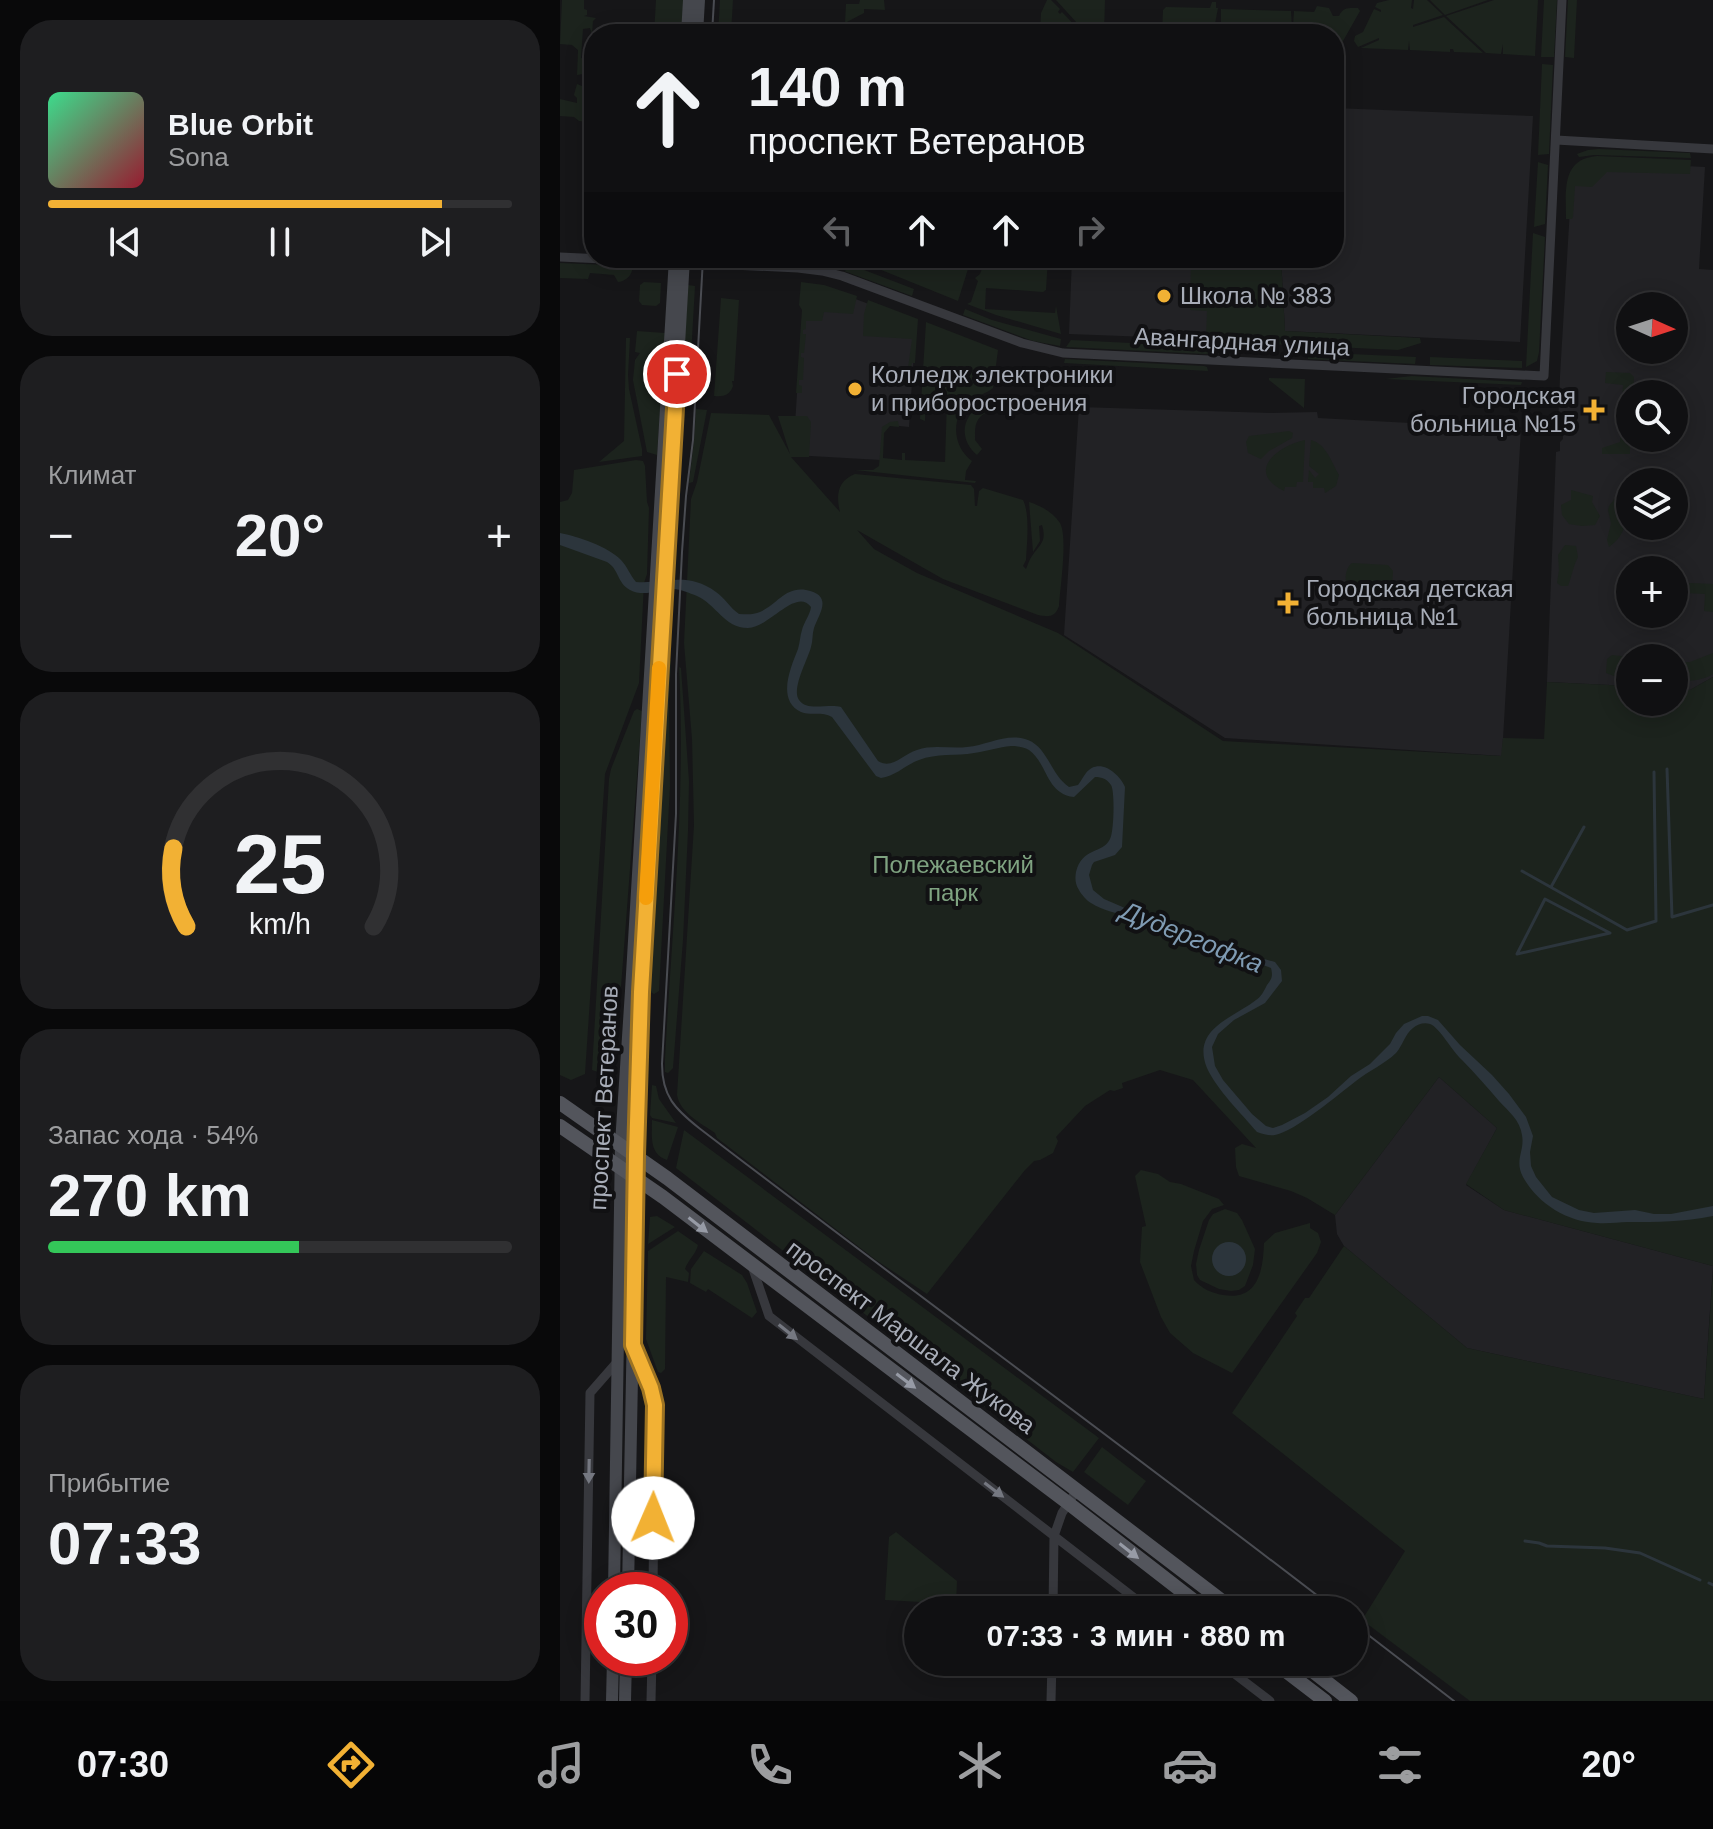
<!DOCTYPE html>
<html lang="ru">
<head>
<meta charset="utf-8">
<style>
  :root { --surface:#101012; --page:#1e1e20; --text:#f1f3f6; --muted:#9c9d9f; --line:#303032; --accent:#f2b134 }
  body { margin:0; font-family:Helvetica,sans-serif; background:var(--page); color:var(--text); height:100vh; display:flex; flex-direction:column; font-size:30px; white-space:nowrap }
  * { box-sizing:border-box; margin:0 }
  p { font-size:26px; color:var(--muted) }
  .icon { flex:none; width:44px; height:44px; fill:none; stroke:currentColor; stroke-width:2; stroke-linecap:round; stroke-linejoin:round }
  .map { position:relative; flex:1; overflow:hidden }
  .details { display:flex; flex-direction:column; gap:20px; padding:20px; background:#09090a; width:560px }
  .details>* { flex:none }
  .hud { position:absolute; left:24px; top:24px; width:760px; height:244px; border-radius:32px; box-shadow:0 4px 20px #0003,0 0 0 2px var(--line); background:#101012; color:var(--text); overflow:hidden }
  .needle { width:52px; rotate:93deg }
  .controls { position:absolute; left:1056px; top:292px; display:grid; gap:16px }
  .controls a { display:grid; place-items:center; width:72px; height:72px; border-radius:50%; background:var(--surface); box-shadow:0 4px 20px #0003,0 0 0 2px var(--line); font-size:40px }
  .speed { position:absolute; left:24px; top:1572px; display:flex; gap:16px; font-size:40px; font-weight:700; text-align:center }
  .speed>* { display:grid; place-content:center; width:104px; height:104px; border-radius:50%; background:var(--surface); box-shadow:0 4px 20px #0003,0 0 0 2px var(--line); line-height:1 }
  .speed .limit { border:12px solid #d22; background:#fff; color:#111 }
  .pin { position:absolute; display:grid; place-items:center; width:68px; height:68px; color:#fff; margin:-34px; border:4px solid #fff; border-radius:50%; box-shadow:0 2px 8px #0007 }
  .me { position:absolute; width:88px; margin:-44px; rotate:1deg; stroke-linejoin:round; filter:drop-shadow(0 0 6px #0008) }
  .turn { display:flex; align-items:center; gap:28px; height:168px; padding:0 32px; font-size:36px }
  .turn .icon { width:104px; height:104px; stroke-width:2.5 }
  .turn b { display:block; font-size:56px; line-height:68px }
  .lanes { display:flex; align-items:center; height:76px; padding:0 32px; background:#0003; justify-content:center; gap:40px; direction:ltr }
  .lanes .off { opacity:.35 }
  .big { font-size:60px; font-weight:600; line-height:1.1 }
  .details .tile { flex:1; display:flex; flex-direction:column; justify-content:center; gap:12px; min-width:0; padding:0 28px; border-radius:32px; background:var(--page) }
  .details .dial { align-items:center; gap:0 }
  .dial svg { height:208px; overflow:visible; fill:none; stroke:var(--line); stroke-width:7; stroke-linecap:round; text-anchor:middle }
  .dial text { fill:var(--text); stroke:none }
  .song { display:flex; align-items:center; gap:24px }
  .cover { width:96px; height:96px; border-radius:12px; background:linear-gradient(135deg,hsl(150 70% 55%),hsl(350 70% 35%)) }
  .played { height:8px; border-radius:4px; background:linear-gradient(90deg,var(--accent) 85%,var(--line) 85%) }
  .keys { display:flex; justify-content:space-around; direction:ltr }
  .heat { display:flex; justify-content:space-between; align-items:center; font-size:44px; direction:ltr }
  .charge { height:12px; border-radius:6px; background:linear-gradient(90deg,#34c759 54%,var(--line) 0) }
  .trip { position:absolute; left:344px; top:1596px; width:464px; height:80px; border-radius:40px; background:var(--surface); box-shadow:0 4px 20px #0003,0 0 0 2px var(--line); font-weight:600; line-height:80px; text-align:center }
  .menu { display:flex; height:128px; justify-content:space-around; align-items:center; background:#060607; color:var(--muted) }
  .menu .icon { width:56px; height:56px }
  .menu .selected { color:var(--accent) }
  .menu b { font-size:36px; color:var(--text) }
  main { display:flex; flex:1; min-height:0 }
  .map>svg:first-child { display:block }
</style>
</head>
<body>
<main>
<section class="details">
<div class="tile">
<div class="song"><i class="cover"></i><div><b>Blue Orbit</b><p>Sona</p></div></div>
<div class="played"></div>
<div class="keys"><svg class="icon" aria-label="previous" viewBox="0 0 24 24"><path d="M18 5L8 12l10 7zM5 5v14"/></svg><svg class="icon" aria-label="pause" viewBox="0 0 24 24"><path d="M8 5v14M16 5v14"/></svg><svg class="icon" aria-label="next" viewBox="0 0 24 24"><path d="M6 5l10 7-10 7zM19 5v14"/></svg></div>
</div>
<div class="tile"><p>Климат</p>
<div class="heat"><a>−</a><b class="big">20°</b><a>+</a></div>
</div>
<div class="tile dial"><svg viewBox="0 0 100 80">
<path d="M14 69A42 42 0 1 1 86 69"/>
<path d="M14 69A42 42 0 0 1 9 39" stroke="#f2b134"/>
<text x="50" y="56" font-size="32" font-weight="700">25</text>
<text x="50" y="72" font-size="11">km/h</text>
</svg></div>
<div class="tile"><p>Запас хода · 54%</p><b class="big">270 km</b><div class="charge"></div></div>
<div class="tile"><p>Прибытие</p><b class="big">07:33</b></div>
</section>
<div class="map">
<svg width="1153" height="1701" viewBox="0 0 1153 1701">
  <rect width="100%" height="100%" fill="#161618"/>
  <path fill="#222225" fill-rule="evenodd" d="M774,108L973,116L960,342L725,331L721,258H774Z
    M1025,161L1145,167L1139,269L1153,270V677L1130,690L1114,689V658H1070V686L987,682L996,452L1000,451V442L1003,439V431L1000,430L998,426L1000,376L1012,175ZM1070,306H1114V350H1070ZM1070,394H1114V438H1070ZM1070,482H1114V526H1070ZM1070,570H1114V614H1070Z
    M512,258H700L695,341L509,334Z
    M244,286L264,287L356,322L349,427L330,425L323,431L321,460L233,455Z
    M519,407L711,413L757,412L758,418L961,429L942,756L665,738L504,635Z
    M879,1077L937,1128L906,1185L944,1210L1153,1266L1144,1399L907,1348L784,1246L777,1234L775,1215Z"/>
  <path fill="#1c231d" d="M2,0H24V9L27,10V15L24,16L36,18L33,21L32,34L30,28L23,29L21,58L29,59L31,54L30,65L33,68H30V71H24L23,74L17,75L18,50L12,45L0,44Z
    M96,0H124L122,34H94Z
    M160,0H173L171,34H158Z
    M300,0H324L325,10L304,9V13L285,23L286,4H299Z
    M487,0H491L500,9L498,12L500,14L502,12L523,34H480L481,13Z
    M496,0H545L544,34H527Z
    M829,0H852L851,8L853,9L854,0H867L883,15L853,25V27L884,17L923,53L894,52L893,49H890V52L850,50L849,41L848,50L801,48L819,40V38L798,47L794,41L795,36L803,32L814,9L821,12V10L815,7L817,3Z
    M870,0H928L885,15Z
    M934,0H978L975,56L943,54V44L941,54L926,53L886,16Z
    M984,0H997L994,57H981Z
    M1008,0H1017L1014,58L1005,57Z
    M652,2H656V8H658L655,24L623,22L622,34H602L603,10L606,7L650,8Z
    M757,6L769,8L773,16H779C783,7 788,8 798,8L800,11L774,57V34H770V29L737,27L733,26L734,11L754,12Z
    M661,9L731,11L732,27L661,24Z
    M207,24L275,27L271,34L217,33Z
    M317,24L369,27L373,34H289L307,26Z
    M982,64L993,65L989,154L978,155Z
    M17,84L22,86L26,93L31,94L30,122L19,121L14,117L0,116V99L17,103V98L14,95Z
    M1039,149L1130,153L1131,158L1034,155L1019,157L1017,154L1028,150Z
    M1037,156L1131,160L1130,174L1047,172L1032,187L1015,186L1013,217L1012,219H1006C1006,191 1001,159 1037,156Z
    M978,162L988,165L985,224L974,227Z
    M973,233L985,237L979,352L977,361L966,367Z
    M426,258H446L448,261L453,258H488L486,290L483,292L426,288L425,309L495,313L496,306L501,334L436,315L407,304L411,302L418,281L415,278L420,274Z
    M631,258H721L725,331L860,338L861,343L838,350L624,340L625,337L646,338L647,311L630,310Z
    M0,263L73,266C72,275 67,281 58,282L54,275L30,273L28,279L0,278Z
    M304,263L405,267L408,269L398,301Z
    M291,265L354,289L352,296L284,271L289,269Z
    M84,282L101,283L100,303L96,306L82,305L79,301L80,285Z
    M241,282L264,285L297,296L293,314L264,312L262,321H246V329L243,330V334H246L244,353H241V357L244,358L243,380H239V385L242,386V393H236L242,310L239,305Z
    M128,285L135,286L129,392L122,381Z
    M161,298L179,300L174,381H172L173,386C170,395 164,397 154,396Z
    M308,300L358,319L355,363H352L351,367L348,368L352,339L303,336L304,314Z
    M405,309L432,320L501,339L500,346L473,341L403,315Z
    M366,322L438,350L433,388C426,394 418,395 411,400C390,416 392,446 412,461L406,471L405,480L416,481L415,483L295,470H313L319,466L322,427L330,422L338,421L339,427L330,426L324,433L323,458L342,460V453H345V460L385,462L387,399L366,398L365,421L360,419Z
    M77,331L105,333L97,455L87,452L73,380L75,360L80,353L75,352Z
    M66,338H70L68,375L69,389L82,449V456L39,462L64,441Z
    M511,340L671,348V351L645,354L506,347Z
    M748,352L856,357L855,364L748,359Z
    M870,357L962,361V368L870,365Z
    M505,359L644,366L647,367L648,371L504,363Z
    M1046,372L1070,373L1074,377L1073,394H1070V454H1042V448L1060,442L1063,385L1045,383Z
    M852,376L962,382L961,385L825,379Z
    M709,378L745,379L744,408L709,380Z
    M421,405L427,412C414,419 415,428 415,440L422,449L417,455C399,440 401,417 421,405Z
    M136,409L147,410L133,482L129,483L134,440Z
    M151,413L209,415L230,454L218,416H247L251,422L249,457H231L280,512C276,496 277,481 295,474L411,485L414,489L415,506H417L419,491L423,488L463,500C470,513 467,543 466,560L463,566L466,569C468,564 469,560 472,556C480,544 487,542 482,525L479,526L480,541L473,552L469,502C481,506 493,512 500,523C508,537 500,589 499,606C495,618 488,617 478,615L383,579L297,530L314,549L357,573L498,633L663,741L941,756L943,738L984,739L987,682L1070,686V702H1114V689L1130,690L1153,677V1266L944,1210L906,1184L937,1128L879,1077L775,1215L747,1198L731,1191L679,1176L676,1167L675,1148L682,1144L696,1148L633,1080L600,1070L562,1083L563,1088L554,1091L550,1090L525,1106L496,1137L498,1141L493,1153L480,1160L474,1161L465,1170L367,1294L316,1260L157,1138L155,1133C141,1123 120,1113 117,1095L134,825L132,739L124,643L131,499L137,482Z
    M729,431L733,433L732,438L709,451L701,459L688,453L686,442L689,436Z
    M745,440L743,482H737L736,487H725L724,491C685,472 717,446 745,440Z
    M751,440C766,444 771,461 779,475L776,486L765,493L764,488H753V482H748L749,470L755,478L759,474L749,466Z
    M76,460L83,461L85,466L87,502L89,508L87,574L84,583L79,683L45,774L25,1074L11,1080L0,1075V502L8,500L12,493L14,470Z
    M1011,490L1033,496L1032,502L1040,516L1035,525L1022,526L1009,524L1002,515L1001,505L1011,500Z
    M1056,497L1069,498C1067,517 1067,535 1049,547L1047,540L1051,523L1048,510L1049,506Z
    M1005,545L1016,546L1018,557C1013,566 1012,576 1008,586H1001L997,583L999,570L998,555Z
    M792,563L828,565L833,571L832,588L826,592L794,591L788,589C784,581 785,568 792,563Z
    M1130,583L1153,584V612L1144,611L1145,594L1125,593V586Z
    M1153,653V674C1142,681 1127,682 1114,680V663L1130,662Z
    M1052,655L1077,658H1070V671L1054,676L1046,673L1047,659Z
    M109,659L111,660L109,699L110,786L99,991L94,994L89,991Z
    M119,667L121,668L129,781L128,831L123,940L113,1068L108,1073L105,1072V1059C112,928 126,798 119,667Z
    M77,709L82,711L55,1066L38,1072L32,1070L49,779L51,769L74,711Z
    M92,1085L96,1086L99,1099L116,1123L92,1118L90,1115Z
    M92,1120L118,1127L107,1160C89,1154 92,1137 92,1120Z
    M124,1130L539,1438L513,1472L496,1462L116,1168Z
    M581,1170L598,1174L610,1182L621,1184L659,1199L664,1205L652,1209L643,1221L634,1251L631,1266L634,1280C642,1289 652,1293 663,1295C698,1301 703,1271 704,1243L715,1233L750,1223V1228L758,1233L761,1242L757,1253L672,1373L633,1353L610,1333L601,1317L580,1262L582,1227L586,1226L575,1176Z
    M665,1209L677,1213L682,1220L695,1249L693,1265L685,1286L679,1290L671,1291L659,1289L640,1280L637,1275L636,1264L639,1250L649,1220L653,1214Z
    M97,1216L115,1227L88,1244L90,1217Z
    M118,1231L138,1245C136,1254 128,1260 125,1269L129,1273L128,1282L106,1277L105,1369L101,1373L98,1372L86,1339L88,1251Z
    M784,1246L907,1348L1144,1399L1153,1271V1701H910L802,1620L845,1551L672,1413L737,1316L735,1313L745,1298H749Z
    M144,1251L182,1275L187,1283L197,1312L192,1318L148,1289L146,1292L130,1283L131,1269Z
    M542,1447L586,1481L568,1505L524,1472Z
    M336,1532L397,1581L396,1604L325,1600L329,1537Z"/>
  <path fill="#2c353c" d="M0,533C17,536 49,547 61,560C67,566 70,575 76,582C106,584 127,571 156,592C165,598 170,608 179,614C185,614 191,615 197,613C216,607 224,586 246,590C274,595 259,614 254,628C252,634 253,641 251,647C248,659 231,689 239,700C247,712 269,703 281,707L318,761C332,770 343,754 357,750C373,744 390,749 407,747C428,745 448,732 468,740C488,748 491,775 509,787L518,785C521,781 523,777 526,773C539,757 559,773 565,787L562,847L555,855L534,862L532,865L529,875L533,890L544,899L623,933L666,948L715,962L721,970L722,981L705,1003L674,1020L658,1034L652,1047L655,1066L663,1080L692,1114L706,1126L713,1128L722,1125L745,1113L768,1097L791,1076L810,1064L830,1044L836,1033L844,1024L862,1016H868L878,1020L900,1045L932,1075L949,1094L966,1117L973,1136L970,1152L971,1166L976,1177L992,1197L1019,1210L1034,1213L1075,1210L1094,1214H1111L1153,1206V1216C1123,1222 1098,1222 1068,1222C1058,1222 1048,1224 1037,1223C1007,1222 977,1203 963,1177C954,1160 965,1151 962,1135C960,1120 949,1112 939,1101C927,1087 915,1073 902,1060C893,1052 879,1027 870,1024C864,1022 858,1024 853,1028C845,1034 843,1045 836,1053C825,1064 808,1071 796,1081C779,1094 734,1132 715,1135C709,1136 703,1134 697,1132C681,1113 657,1090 647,1068C631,1029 673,1018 696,1000C701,997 704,991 707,985C712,979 713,976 711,968C697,962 683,962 669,958C635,948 604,932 572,918C559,913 543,911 531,903C527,901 521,894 519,890C515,884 515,878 516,872C522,847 543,854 550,839C554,832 555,791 551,785C547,779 542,777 535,777L514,797C486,794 488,764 469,750C464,747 457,746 451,746C439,747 427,751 414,753C397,756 376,753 359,760C345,765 336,776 321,778L316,776L272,717C262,711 251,716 241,712C216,700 231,667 238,649C240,642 240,636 242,630C244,622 250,615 251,607C236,587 209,628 188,628C164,628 156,604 137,596C129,593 121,589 113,589C99,590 83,597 70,590C57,583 59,569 47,562L0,545Z
    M652 1259a17 17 0 1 1 34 0a17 17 0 1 1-34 0Z"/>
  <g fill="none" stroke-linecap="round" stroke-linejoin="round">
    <path stroke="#2c353c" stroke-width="3" d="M1107,769L1112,917L1153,905
      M962,871L1067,930L1096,921L1094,772
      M991,887L1024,827
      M985,899L1050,933L957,954Z
      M965,1541L979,1543L987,1546L1045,1548L1080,1553L1140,1580
      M1149,1583L1153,1585"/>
    <path stroke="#37383d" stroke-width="9" d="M996,140L1153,149
      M0,257L238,268L262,271L282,276L462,343L503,353L984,376L1002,0
      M192,1266L209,1316L590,1610
      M75,1349L91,1388L95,1405L93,1590
      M69,1512L93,1488
      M493,1610L494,1536L502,1513L517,1490
      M659,1662L710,1701
      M25,1701L30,1393L58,1361
      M91,1701L92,1658
      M491,1701L492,1662"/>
    <path stroke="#45474d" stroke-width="12" d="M127,34L129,0
      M137,34L139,0
      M54,1590L61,1144L71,991L115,258
      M68,1590L78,1056L124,258
      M52,1701L53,1658
      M65,1701L66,1658"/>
    <path stroke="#53555c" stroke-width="14" d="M0,1103L107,1178L674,1610
      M0,1126L103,1197L508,1503L646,1610
      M714,1662L765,1701
      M741,1662L791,1701"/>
    <path stroke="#4a4c52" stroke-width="2" d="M152,34L154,0
      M143,258L133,440L126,496L122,552L116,674V814L102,1064C102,1096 115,1109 139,1128C350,1290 565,1447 776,1610
      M794,1624L894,1701"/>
  </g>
  <defs><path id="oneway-solid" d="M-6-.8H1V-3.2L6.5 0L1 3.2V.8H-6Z" transform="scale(2)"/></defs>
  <g fill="#979ba6">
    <use href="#oneway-solid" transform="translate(138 1225) rotate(38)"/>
    <use href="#oneway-solid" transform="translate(346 1381) rotate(37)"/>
    <use href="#oneway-solid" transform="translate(569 1551) rotate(38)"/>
  </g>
  <g fill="#757881">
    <use href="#oneway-solid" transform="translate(228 1332) rotate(39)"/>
    <use href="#oneway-solid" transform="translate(29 1471) rotate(91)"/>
    <use href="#oneway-solid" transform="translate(434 1490) rotate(37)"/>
  </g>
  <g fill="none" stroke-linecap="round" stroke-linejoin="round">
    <g stroke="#9d7322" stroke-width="20">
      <path id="route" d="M93,1518L95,1405L91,1388L73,1345L76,1155L81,992L117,374"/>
    </g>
    <use href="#route" stroke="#f2b134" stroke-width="14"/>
    <path stroke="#f59e0b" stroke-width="14" d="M86,898L99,668"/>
  </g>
  <g fill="#f2b134" stroke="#111113" stroke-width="3">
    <circle cx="604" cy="296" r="8"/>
    <circle cx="295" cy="389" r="8"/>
    <path d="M1030 398h8v8h8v8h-8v8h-8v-8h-8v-8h8z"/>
    <path d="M724 591h8v8h8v8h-8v8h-8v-8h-8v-8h8z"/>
  </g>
  <g text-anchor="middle" stroke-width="8" stroke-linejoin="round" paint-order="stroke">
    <g font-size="24" fill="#a8adb8" stroke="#111113" text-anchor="start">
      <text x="620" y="304">Школа № 383</text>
      <text x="311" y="383">Колледж электроники<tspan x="311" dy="28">и приборостроения</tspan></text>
      <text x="1016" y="404" text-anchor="end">Городская<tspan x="1016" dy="28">больница №15</tspan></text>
      <text x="746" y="597">Городская детская<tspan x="746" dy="28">больница №1</tspan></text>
    </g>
    <g font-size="24" fill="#a8adb8" stroke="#111113">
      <text transform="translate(682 342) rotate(3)" y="8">Авангардная улица</text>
      <text transform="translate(44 1098) rotate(-87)" y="8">проспект Ветеранов</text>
      <text transform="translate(351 1337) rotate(37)" y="8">проспект Маршала Жукова</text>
    </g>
    <g font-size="24" fill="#7fa381" stroke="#111113">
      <text x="393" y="873">Полежаевский<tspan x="393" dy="28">парк</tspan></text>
    </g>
    <g font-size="26" font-style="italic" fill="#7f9bb3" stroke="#111113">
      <text transform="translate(632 937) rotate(22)" y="9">Дудергофка</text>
    </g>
  </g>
</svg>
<div class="controls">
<a><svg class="needle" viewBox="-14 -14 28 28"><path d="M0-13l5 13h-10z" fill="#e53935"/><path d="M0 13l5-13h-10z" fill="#9c9d9f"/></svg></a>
<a><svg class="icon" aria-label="search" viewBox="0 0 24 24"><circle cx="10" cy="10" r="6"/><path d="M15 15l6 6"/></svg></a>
<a><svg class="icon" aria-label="layers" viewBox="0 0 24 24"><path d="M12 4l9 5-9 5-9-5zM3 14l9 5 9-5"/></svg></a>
<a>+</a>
<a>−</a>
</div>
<div class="speed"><div class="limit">30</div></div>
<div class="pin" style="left:117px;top:374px;background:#d93025"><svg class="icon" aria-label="arrive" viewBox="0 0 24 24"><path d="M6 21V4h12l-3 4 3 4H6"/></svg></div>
<svg class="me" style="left:93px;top:1518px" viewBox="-20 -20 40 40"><circle r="19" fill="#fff"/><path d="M0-13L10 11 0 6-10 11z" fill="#f2b134"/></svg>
<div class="trip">07:33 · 3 мин · 880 m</div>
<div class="hud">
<div class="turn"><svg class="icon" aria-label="ahead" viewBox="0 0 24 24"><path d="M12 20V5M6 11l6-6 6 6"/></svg><div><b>140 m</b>проспект Ветеранов</div></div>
<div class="lanes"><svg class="icon off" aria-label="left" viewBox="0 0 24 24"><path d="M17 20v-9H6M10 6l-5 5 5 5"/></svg><svg class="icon" aria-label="ahead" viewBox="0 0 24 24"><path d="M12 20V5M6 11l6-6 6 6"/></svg><svg class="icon" aria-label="ahead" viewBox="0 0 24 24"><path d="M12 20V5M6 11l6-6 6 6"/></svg><svg class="icon off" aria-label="right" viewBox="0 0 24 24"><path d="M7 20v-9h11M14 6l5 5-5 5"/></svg></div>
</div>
</div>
</main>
<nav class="menu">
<b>07:30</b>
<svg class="icon selected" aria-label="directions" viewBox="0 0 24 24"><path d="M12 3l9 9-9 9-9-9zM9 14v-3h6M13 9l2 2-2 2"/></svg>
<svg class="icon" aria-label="music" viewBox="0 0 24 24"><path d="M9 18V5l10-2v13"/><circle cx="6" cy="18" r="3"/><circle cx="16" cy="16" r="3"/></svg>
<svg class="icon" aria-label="phone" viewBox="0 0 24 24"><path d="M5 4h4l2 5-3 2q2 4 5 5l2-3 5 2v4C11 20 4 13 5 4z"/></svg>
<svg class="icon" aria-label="climate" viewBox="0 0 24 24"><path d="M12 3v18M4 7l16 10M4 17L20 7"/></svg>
<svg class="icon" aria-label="car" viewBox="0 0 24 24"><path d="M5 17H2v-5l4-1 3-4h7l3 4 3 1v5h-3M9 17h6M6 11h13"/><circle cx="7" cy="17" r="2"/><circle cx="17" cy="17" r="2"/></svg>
<svg class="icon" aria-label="filters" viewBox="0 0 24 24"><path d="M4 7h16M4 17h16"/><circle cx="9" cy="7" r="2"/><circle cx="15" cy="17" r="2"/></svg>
<b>20°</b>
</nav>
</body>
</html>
